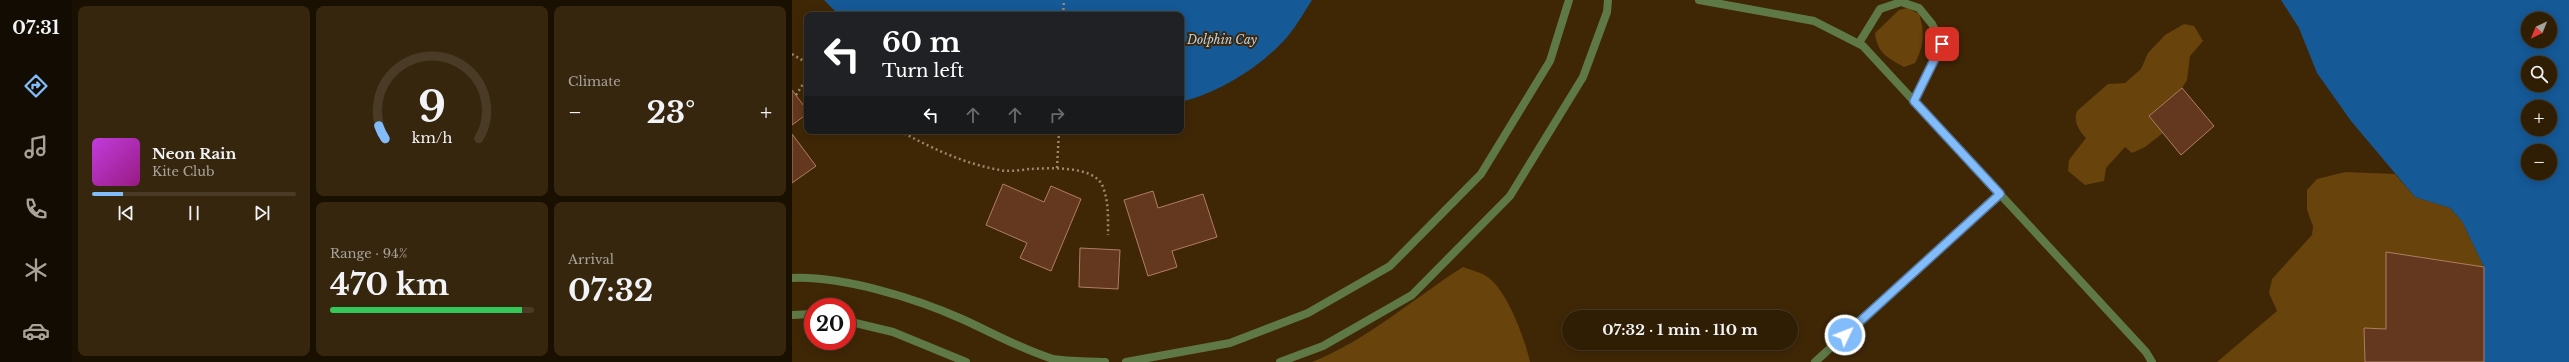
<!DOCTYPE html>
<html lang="en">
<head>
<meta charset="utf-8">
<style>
  :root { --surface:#2f1d04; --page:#37260e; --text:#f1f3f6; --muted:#a7a29a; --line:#4a3b26; --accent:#82bcfa }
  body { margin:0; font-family:"Libre Baskerville",serif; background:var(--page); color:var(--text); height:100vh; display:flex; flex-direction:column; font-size:15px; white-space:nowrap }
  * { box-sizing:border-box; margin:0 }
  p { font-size:13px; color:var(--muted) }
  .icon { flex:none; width:22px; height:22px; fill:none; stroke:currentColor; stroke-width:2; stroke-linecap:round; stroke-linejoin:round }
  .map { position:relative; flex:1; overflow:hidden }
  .side { display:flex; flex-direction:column; gap:6px; padding:6px; background:#1a1002; width:720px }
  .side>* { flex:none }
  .guide { position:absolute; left:12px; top:12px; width:380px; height:122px; border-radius:8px; box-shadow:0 2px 10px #0003,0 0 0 1px var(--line); background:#202124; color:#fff; overflow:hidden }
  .needle { width:26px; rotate:223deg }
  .controls { position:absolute; left:1729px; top:12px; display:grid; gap:8px }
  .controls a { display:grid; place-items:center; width:36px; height:36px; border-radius:50%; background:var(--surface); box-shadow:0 2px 10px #0003,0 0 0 1px var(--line); font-size:20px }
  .speed { position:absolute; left:12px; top:298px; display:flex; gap:8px; font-size:20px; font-weight:700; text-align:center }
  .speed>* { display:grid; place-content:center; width:52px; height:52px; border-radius:50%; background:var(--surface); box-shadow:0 2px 10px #0003,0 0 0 1px var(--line); line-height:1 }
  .speed .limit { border:6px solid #d22; background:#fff; color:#111 }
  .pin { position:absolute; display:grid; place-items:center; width:34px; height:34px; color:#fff; margin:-17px; border-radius:8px; box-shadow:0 2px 6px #0006 }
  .me { position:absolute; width:44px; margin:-22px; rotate:47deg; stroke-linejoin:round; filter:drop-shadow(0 0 3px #0008) }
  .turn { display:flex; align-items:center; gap:14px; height:84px; padding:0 12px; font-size:18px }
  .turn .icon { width:52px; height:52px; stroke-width:2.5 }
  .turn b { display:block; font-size:28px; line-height:34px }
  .lanes { display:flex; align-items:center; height:38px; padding:0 12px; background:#0003; justify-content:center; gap:20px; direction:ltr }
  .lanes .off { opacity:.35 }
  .big { font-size:30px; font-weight:800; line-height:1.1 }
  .side .card { flex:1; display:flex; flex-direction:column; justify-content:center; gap:6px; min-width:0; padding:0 14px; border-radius:8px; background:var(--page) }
  .side .dial { align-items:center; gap:0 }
  .dial svg { height:104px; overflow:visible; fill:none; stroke:var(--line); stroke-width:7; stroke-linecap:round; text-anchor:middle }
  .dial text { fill:var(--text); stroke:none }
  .song { display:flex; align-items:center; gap:12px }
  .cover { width:48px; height:48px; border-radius:6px; background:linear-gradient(135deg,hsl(290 70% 55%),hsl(310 70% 35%)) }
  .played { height:4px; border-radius:2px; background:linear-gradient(90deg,var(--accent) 15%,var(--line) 15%) }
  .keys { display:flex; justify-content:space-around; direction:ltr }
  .heat { display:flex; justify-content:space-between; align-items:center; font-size:22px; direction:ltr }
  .charge { height:6px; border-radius:3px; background:linear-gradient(90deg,#34c759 94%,var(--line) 0) }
  .side .tiles { flex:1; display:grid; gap:6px; grid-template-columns:repeat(3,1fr) }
  .card:first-child { grid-row:span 2 }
  .trip { position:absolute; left:770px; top:310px; width:236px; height:40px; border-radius:20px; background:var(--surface); box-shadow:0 2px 10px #0003,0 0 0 1px var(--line); font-weight:800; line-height:40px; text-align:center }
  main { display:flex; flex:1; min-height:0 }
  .dock { display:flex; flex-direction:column; width:72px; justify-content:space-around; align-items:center; background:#130c02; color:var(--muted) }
  .dock .icon { width:28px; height:28px }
  .dock .on { color:var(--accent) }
  .dock b { font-size:18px; color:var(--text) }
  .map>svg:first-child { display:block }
</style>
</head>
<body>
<main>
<nav class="dock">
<b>07:31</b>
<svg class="icon on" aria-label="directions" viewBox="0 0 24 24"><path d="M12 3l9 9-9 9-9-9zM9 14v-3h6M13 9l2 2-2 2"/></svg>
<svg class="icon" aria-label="music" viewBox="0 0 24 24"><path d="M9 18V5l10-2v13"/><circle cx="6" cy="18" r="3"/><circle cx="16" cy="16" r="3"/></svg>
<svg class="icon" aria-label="phone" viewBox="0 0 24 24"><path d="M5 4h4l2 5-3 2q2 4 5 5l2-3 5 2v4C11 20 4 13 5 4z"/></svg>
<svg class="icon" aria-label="climate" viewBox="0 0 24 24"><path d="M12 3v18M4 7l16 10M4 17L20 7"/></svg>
<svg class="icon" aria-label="car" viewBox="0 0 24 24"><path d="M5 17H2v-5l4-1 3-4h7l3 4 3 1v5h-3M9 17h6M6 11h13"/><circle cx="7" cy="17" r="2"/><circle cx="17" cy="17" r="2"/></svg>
</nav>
<section class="side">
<div class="tiles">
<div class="card">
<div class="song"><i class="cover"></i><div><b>Neon Rain</b><p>Kite Club</p></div></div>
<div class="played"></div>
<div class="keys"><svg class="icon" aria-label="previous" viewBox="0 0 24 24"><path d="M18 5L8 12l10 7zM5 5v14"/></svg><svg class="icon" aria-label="pause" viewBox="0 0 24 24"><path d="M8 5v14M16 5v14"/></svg><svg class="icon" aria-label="next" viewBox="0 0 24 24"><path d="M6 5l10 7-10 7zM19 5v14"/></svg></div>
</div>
<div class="card dial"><svg viewBox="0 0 100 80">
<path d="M14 69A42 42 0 1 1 86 69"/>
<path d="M14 69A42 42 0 0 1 9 59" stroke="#82bcfa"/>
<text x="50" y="56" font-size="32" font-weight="700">9</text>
<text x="50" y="72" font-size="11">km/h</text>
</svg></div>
<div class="card"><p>Climate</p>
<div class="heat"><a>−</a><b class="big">23°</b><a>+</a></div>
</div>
<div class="card"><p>Range · 94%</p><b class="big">470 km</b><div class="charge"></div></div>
<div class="card"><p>Arrival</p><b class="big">07:32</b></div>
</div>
</section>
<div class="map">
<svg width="1777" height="362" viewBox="0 0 1777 362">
  <rect width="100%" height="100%" fill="#3f2706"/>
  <path fill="#68430c" d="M1116,8L1127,14C1133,32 1132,46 1123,63L1112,67C1096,58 1085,53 1083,33L1107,10Z
    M1392,24L1402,26L1411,41L1398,56L1395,80L1390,88L1357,116L1371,133L1353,147L1340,153L1333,147L1314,168L1312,181L1293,185L1276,171L1277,160L1294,138C1287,130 1281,122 1285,111L1316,84L1333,83L1349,69L1356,53L1373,35Z
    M1553,172L1603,174L1623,197L1658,208L1670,221L1692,267L1594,252V329L1573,328V362H1425L1485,311L1477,293L1480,279L1520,235L1521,226L1515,210V190L1525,179Z
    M671,267C679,270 691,273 697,278C716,293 733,339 738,362H520C575,340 621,299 671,267Z"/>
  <path fill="#155997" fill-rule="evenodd" d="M32,0H520C512,12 505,25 496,36C469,67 428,92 389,102V15H47Z
    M1489,0H1777V362H1692V267L1670,221L1658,208L1623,197L1559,121L1525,73L1507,28ZM1736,19H1758V41H1736ZM1736,63H1758V85H1736ZM1736,107H1758V129H1736ZM1736,151H1758V173H1736Z"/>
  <path fill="#63381e" stroke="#af7e62" d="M1390,88L1422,126L1389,155L1357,116Z
    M0,90L15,110V114L0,125Z
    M0,134L24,166L0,183Z
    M211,184L252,202L259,186L289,199L259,271L228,258L235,243L194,225Z
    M361,191L366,208L411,194L425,237L380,251L385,267L356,276L332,200Z
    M288,248L328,250L326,289L287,287Z
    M1594,252L1692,267V362H1573L1572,328L1594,329Z"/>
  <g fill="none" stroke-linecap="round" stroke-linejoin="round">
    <path stroke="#9d886c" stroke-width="2.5" stroke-dasharray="2 3" stroke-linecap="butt" d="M271,15L272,0
      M0,54L15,63
      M4,95L15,78
      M108,131C139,148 173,164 208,170C217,172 228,170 238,169C257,168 303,165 311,187C317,203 316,219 316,235
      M265,168L267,131"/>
    <path stroke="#5e7946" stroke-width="8" d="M907,0L1022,21L1071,46L1354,352L1360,362
      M1067,43L1088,9L1109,2L1127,8L1140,24L1150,44L1122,101
      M0,278C51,276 123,298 170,319C201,333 229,349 261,359C277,362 297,361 313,362
      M0,315L21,314
      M55,321L101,332L174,362
      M334,362L438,343L516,313L598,266L689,174L758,61L777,0
      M488,362L531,346L620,295L718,196L791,77L815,12L816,0
      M1023,362L1208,193"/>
  </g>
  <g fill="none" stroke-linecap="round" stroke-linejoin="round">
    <g stroke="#547aa2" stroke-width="10">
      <path id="route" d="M1053,335L1208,194L1122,101L1150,44"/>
    </g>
    <use href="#route" stroke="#82bcfa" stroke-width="7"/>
  </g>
  <g text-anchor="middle" stroke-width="4" stroke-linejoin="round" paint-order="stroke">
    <g font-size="12" font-style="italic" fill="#b3d3f6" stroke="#3f2706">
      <text x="430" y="44">Dolphin Cay</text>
    </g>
  </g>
</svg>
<div class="controls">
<a><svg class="needle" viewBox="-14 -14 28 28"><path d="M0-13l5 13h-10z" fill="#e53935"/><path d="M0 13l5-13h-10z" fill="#a7a29a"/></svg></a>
<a><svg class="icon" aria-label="search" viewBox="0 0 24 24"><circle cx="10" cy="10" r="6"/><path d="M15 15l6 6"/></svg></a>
<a>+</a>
<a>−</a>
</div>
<div class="speed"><div class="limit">20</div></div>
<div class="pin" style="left:1150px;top:44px;background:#d93025"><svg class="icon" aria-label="arrive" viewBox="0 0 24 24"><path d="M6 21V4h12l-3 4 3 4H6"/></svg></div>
<svg class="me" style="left:1053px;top:335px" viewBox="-20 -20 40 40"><circle r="17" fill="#82bcfa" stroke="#fff" stroke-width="3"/><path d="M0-11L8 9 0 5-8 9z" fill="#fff"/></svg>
<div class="trip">07:32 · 1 min · 110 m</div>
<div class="guide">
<div class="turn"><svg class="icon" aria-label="left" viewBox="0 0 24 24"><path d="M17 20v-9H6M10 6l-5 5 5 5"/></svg><div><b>60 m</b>Turn left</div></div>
<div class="lanes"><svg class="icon" aria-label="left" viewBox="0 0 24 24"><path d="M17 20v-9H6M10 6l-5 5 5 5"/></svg><svg class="icon off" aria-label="ahead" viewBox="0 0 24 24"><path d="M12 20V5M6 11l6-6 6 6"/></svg><svg class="icon off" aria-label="ahead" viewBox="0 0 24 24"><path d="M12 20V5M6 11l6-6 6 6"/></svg><svg class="icon off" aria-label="right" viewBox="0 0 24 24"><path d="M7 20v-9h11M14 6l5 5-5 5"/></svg></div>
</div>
</div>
</main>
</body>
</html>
